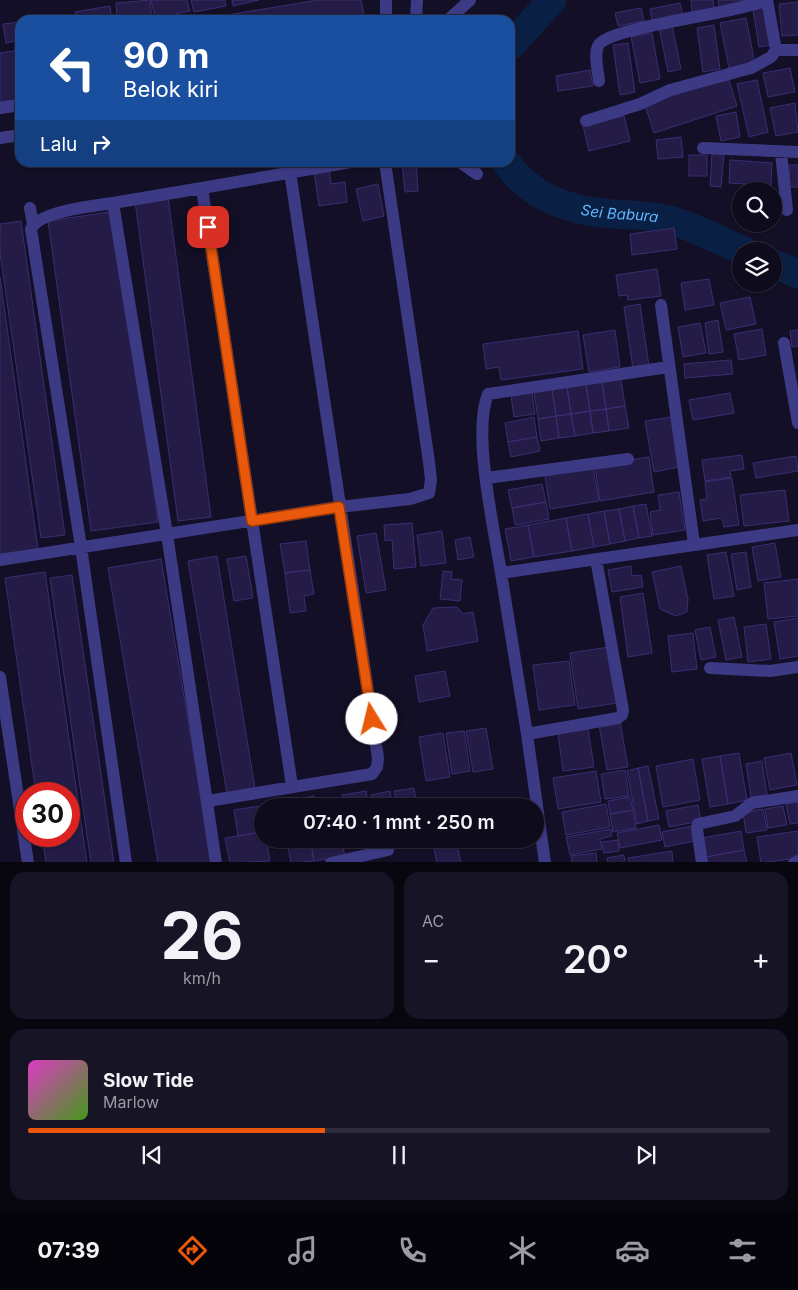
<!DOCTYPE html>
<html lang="id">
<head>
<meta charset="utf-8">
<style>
  :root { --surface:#0e0b1c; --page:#171425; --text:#f1f3f6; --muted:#9b9ba3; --line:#2e2b3b; --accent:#ea580c }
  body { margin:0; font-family:Inter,sans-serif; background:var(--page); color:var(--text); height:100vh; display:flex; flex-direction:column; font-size:19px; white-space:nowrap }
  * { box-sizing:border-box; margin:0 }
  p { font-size:16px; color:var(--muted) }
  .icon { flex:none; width:28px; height:28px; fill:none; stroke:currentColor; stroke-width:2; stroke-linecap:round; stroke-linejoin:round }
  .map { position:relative; height:862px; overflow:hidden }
  .panel { display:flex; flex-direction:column; gap:10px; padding:10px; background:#08060f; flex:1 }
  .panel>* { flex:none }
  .hud { position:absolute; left:15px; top:15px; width:500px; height:152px; border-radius:15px; box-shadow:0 1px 4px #0004,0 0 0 1px var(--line); background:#1a4fa0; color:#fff; overflow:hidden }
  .tools { position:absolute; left:732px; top:182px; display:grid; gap:10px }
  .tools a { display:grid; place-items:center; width:50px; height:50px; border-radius:50%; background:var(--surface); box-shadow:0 1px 4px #0004,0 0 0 1px var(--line); font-size:25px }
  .speed { position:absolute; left:15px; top:782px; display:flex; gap:10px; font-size:25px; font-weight:700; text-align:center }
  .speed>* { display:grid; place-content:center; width:65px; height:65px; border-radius:50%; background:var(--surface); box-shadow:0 1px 4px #0004,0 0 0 1px var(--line); line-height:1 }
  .speed .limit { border:8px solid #d22; background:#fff; color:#111 }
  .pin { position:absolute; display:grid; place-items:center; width:42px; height:42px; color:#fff; margin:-21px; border-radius:10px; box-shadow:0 2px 8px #0006 }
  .me { position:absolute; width:55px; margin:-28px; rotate:351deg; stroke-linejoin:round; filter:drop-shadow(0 0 4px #0008) }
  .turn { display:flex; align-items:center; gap:18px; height:105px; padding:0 25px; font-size:22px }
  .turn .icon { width:65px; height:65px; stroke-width:2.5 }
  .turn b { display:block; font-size:35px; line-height:42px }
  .then { display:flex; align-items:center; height:48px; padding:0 25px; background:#0003; gap:10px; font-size:19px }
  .big { font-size:38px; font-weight:600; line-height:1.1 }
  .panel .tile { flex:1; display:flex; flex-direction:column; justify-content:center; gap:8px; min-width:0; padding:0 18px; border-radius:15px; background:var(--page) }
  .panel .dial { align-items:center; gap:0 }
  .dial b { font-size:65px; line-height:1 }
  .song { display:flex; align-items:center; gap:15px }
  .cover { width:60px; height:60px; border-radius:8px; background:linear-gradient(135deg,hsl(310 70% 55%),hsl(100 70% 35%)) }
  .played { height:5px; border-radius:2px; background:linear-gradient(90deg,var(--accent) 40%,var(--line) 40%) }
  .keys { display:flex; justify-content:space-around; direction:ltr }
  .heat { display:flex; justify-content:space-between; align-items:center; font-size:28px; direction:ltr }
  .panel .tiles { flex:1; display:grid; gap:10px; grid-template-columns:1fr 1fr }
  .tile:last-child { grid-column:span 2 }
  .trip { position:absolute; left:254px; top:798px; width:290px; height:50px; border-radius:25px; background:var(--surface); box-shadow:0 1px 4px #0004,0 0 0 1px var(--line); font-weight:600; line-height:50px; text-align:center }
  .dock { display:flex; height:80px; justify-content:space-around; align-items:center; background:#06040b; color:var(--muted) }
  .dock .icon { width:35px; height:35px }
  .dock .active { color:var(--accent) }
  .dock b { font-size:22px; color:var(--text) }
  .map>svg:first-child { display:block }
</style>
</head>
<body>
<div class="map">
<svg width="798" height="863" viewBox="0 0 798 863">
  <rect width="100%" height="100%" fill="#130f26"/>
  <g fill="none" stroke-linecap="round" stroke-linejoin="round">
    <g stroke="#0a1f44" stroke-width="29">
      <path d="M510,46L552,0"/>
      <path id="s1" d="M506,162C530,198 571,211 613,214C632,215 650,215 670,220C695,227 720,241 744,251"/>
      <path d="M774,264L798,274"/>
    </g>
  </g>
  <path fill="#241b47" stroke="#3b2d73" d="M150,0L152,20H117L116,3Z
    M151,0H187L190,11L155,18Z
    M191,0H225L226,6L194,12Z
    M232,0H259L233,6Z
    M318,0H361L365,20H197Z
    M691,0H713L714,8L692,12Z
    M718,0H751L720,10Z
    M798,2V35L782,36L779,4Z
    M680,3L683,16L652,21L650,9Z
    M110,6L112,20H76L75,12Z
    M641,8L644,21L618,26L615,13Z
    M766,8L772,45L759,47L753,10Z
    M69,15L70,20H41Z
    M746,18L755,64L729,68L720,23Z
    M20,22V40L6,43L3,24Z
    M672,25L681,69L668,72L659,27Z
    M714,25L720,69L703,72L697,28Z
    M652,33L660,79L640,83L631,37Z
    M628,43L635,92L620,95L613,45Z
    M20,50V99L0,102V53Z
    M790,68L795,92L768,97L763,73Z
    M590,70L593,86L558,91L556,76Z
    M728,77L737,106L654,133L645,105Z
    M757,80L768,132L749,137L737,84Z
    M795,103L798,132L776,136L770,108Z
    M736,112L740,137L721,141L716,116Z
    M624,116L630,141L589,151L583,126Z
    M681,137L683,157L658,159L656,140Z
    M712,154H724L721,187L710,186Z
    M689,155H707V176H689Z
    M730,160L772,163L771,186L729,183Z
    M402,162H416L418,191L405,192Z
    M789,165H798V187H790Z
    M329,170L331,184L345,182L347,202L319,206L314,171Z
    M378,184L384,216L363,221L356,189Z
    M168,197L211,517L178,521L135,201Z
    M116,211L158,522L91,531L48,221Z
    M21,221L65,535L41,538L0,253V224Z
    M674,228L677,249L632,255L630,234Z
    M657,269L661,296L628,300L627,295L619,296L616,275Z
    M0,277L38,549L0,554Z
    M709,279L714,305L685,310L681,283Z
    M750,297L756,324L726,330L720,303Z
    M640,304L649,366L633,369L624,307Z
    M718,320L723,352L709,354L705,323Z
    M700,323L706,353L683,357L678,327Z
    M762,329L766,355L739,360L734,334Z
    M615,330L620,367L589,372L583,335Z
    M798,330V346L792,347L790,331Z
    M578,331L583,369L501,380L499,367L486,369L483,344Z
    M731,360L733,374L685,378L684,364Z
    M621,379L625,406L606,409L602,382Z
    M602,382L606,409L590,411L586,384Z
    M586,384L590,411L571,414L567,387Z
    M567,387L571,414L556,416L552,389Z
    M552,389L556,416L538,419L534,392Z
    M532,393L535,414L514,417L511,396Z
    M730,393L734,413L693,420L689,400Z
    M625,406L629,428L609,431L606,409Z
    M606,409L609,431L593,433L590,411Z
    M590,411L593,433L575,436L571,414Z
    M571,414L575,436L559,438L556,416Z
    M556,416L559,438L541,441L538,419Z
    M534,417L537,437L508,442L505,423Z
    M671,417L680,467L654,472L645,421Z
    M537,437L540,451L511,457L508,442Z
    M742,455L744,469L730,471L731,477L705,481L702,460Z
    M796,456L798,471L756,478L753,463Z
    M649,457L654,492L600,501L595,465Z
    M593,467L599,501L550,509L545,476Z
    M732,478L739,525L724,527L722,518L703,521L700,500L707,499L705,482Z
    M542,484L546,502L512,508L508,490Z
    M785,490L789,521L744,526L740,495Z
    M679,492L685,530L653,535L650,512L660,510L658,495Z
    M546,502L549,519L515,525L512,508Z
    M646,504L652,536L639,538L633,506Z
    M633,506L639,538L625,541L619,509Z
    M619,509L625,541L610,544L604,511Z
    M604,511L610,544L594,547L588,514Z
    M588,514L594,547L572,551L566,518Z
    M566,518L572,551L534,557L528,525Z
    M412,523L416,567L394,569L392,540L385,541L384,525Z
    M528,525L534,557L511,561L505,529Z
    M442,531L446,563L421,566L417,535Z
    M376,533L386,590L366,593L357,536Z
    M470,537L474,557L458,560L455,540Z
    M306,541L310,570L285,573L280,544Z
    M775,543L781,577L758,581L752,547Z
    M726,552L734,596L714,599L707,555Z
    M746,552L751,587L737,590L731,554Z
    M217,556L255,789L227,794L188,561Z
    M246,556L253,598L234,601L227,559Z
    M161,559L212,863H158L108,568Z
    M631,566L632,576L641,575L643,587L612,592L608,570Z
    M681,566L688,599L687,612L676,616L660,609L652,572Z
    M310,570L314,594L304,596L306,611L290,613L285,573Z
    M443,571L452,572L451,579L462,580L460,601L440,599Z
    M45,572L87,863H46L42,836H69V794H36L5,578Z
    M72,575L114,863H91L50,578Z
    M798,579V616L768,619L764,583Z
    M643,593L652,653L628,657L620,597Z
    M457,607L463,614L473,612L478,641L427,651L423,625L433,608Z
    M734,617L742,657L726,660L718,620Z
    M798,618V656L780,659L774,622Z
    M766,624L771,659L748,662L744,627Z
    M710,627L716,657L701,660L695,630Z
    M693,633L697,669L672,672L668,636Z
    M609,647L617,703L578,709L570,653Z
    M569,661L575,705L539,710L533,665Z
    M445,671L450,696L419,702L415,676Z
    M620,721L628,767L607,770L599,725Z
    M486,728L493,769L473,772L466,731Z
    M588,729L594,767L563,771L558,733Z
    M464,731L470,771L452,774L446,733Z
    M443,733L450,777L426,781L419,737Z
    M739,753L747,800L728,804L720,756Z
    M791,753L797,785L770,790L764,758Z
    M720,756L728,804L710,807L702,759Z
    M693,759L700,800L663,807L656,766Z
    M762,761L767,795L751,797L746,764Z
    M648,766L659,819L648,821L638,768Z
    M638,768L648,821L637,824L627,771Z
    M625,770L629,796L605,799L601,774Z
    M596,771L601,802L558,809L553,778Z
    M414,788L417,806H397L394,791Z
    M366,791L369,806H344L342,795Z
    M390,791L393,806H373L371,795Z
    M314,796L316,806H278L277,803Z
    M630,797L633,810L610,814L608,801Z
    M798,802V823L790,824L786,804Z
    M606,804L610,827L566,835L562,812Z
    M698,805L701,821L669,827L666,811Z
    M261,806L262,832L238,836L234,810Z
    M783,806L787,825L768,828L765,809Z
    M763,809L767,830L746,833L743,813Z
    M633,810L636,828L613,832L610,814Z
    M659,825L662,840L620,848L617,833Z
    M692,826L695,841L665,847L662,832Z
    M611,829L612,836L600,839L602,849L570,855L566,837Z
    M741,831L744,850L706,857L702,838Z
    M798,831V858L761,863L757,837Z
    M262,832V839H266L270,861L230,863L225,838Z
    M301,839H310L314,861L291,863L287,841Z
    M310,839H341L345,856L314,861Z
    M349,839H374L375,844L351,848Z
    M432,839H456L461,863H437Z
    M618,840L619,851L604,853L602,842Z
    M744,850L747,863H707L706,857Z
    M672,851L673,863H629L628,858Z
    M596,853L597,863H572L571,856Z
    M624,855L625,863H608L607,858Z"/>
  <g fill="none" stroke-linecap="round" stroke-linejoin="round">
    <path stroke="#3d3a85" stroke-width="12" d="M386,0V20
      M416,20L417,0
      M448,20L470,0
      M776,50H798
      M599,81C598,71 594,55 598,46C605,27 737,14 765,0
      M0,108L20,105
      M586,121L640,104L670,90L751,68L771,57L776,50L767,0
      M0,138L20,135
      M703,148L798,152
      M781,153L787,210
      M460,162L477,174
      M113,203L202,188
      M30,208L33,224
      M661,305L694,544
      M784,343L798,423
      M487,478L628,459
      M0,560L339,507L410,499L429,493L431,480L429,462L385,162
      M501,573C494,528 472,433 488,394L668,367
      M710,668L770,671L798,667
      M0,677L28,863
      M527,734L618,718L622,715L623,710L596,559
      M292,786L202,188L351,162
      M208,801L372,774L377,767L378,758L290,172
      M126,863L81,547L31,229C39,211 94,206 113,203L167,534L216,863
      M331,863L388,850
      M545,863L527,734L501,573L798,530
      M702,863L697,829L698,824L735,816L752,803L798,796
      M794,863L798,861"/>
  </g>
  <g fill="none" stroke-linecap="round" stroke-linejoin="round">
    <g stroke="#983908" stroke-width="12">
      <path id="route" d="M208,227L252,521L339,507L372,719"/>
    </g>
    <use href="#route" stroke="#ea580c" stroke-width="9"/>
  </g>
  <g text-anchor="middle" stroke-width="5" stroke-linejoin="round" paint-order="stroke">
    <g font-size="15" font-style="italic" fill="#62b6ff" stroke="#130f26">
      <text dy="5" stroke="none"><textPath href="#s1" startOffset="130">Sei Babura</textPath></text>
    </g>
  </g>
</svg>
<div class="tools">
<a><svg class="icon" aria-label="search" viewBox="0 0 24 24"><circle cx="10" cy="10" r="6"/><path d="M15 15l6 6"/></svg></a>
<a><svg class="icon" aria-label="layers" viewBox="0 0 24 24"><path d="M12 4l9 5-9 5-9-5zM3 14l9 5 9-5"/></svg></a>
</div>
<div class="speed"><div class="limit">30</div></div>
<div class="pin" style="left:208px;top:227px;background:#d93025"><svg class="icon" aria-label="arrive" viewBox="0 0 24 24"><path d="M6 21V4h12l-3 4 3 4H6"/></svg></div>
<svg class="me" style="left:372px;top:719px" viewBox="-20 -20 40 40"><circle r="19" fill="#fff"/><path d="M0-13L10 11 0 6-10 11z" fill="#ea580c"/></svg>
<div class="trip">07:40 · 1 mnt · 250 m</div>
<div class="hud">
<div class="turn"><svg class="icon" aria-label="left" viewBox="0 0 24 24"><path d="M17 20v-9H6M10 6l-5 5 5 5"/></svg><div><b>90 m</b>Belok kiri</div></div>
<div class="then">Lalu<svg class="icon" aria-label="right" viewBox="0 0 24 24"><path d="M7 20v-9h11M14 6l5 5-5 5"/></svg></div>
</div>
</div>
<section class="panel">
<div class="tiles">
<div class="tile dial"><b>26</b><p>km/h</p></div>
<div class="tile"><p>AC</p>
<div class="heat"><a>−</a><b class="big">20°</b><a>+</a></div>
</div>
<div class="tile">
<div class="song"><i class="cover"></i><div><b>Slow Tide</b><p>Marlow</p></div></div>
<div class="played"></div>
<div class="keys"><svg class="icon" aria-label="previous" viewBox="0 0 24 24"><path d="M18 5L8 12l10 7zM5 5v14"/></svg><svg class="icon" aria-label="pause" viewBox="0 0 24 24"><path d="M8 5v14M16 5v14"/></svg><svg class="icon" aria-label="next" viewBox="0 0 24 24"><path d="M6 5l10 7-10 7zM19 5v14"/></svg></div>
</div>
</div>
</section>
<nav class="dock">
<b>07:39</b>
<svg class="icon active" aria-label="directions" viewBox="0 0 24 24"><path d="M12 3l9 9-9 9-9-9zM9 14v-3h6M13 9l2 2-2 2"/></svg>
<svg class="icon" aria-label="music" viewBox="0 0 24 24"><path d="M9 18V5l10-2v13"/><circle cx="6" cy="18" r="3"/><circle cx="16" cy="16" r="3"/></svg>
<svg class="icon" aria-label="phone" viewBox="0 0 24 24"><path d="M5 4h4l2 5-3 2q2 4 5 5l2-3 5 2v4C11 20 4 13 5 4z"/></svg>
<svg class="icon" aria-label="climate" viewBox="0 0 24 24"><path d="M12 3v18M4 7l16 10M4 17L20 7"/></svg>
<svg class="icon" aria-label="car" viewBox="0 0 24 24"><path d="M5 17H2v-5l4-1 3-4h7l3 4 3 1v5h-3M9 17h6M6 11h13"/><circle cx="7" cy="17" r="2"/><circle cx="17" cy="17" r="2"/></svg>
<svg class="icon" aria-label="filters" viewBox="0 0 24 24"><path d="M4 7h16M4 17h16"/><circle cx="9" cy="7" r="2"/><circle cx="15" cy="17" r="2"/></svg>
</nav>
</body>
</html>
